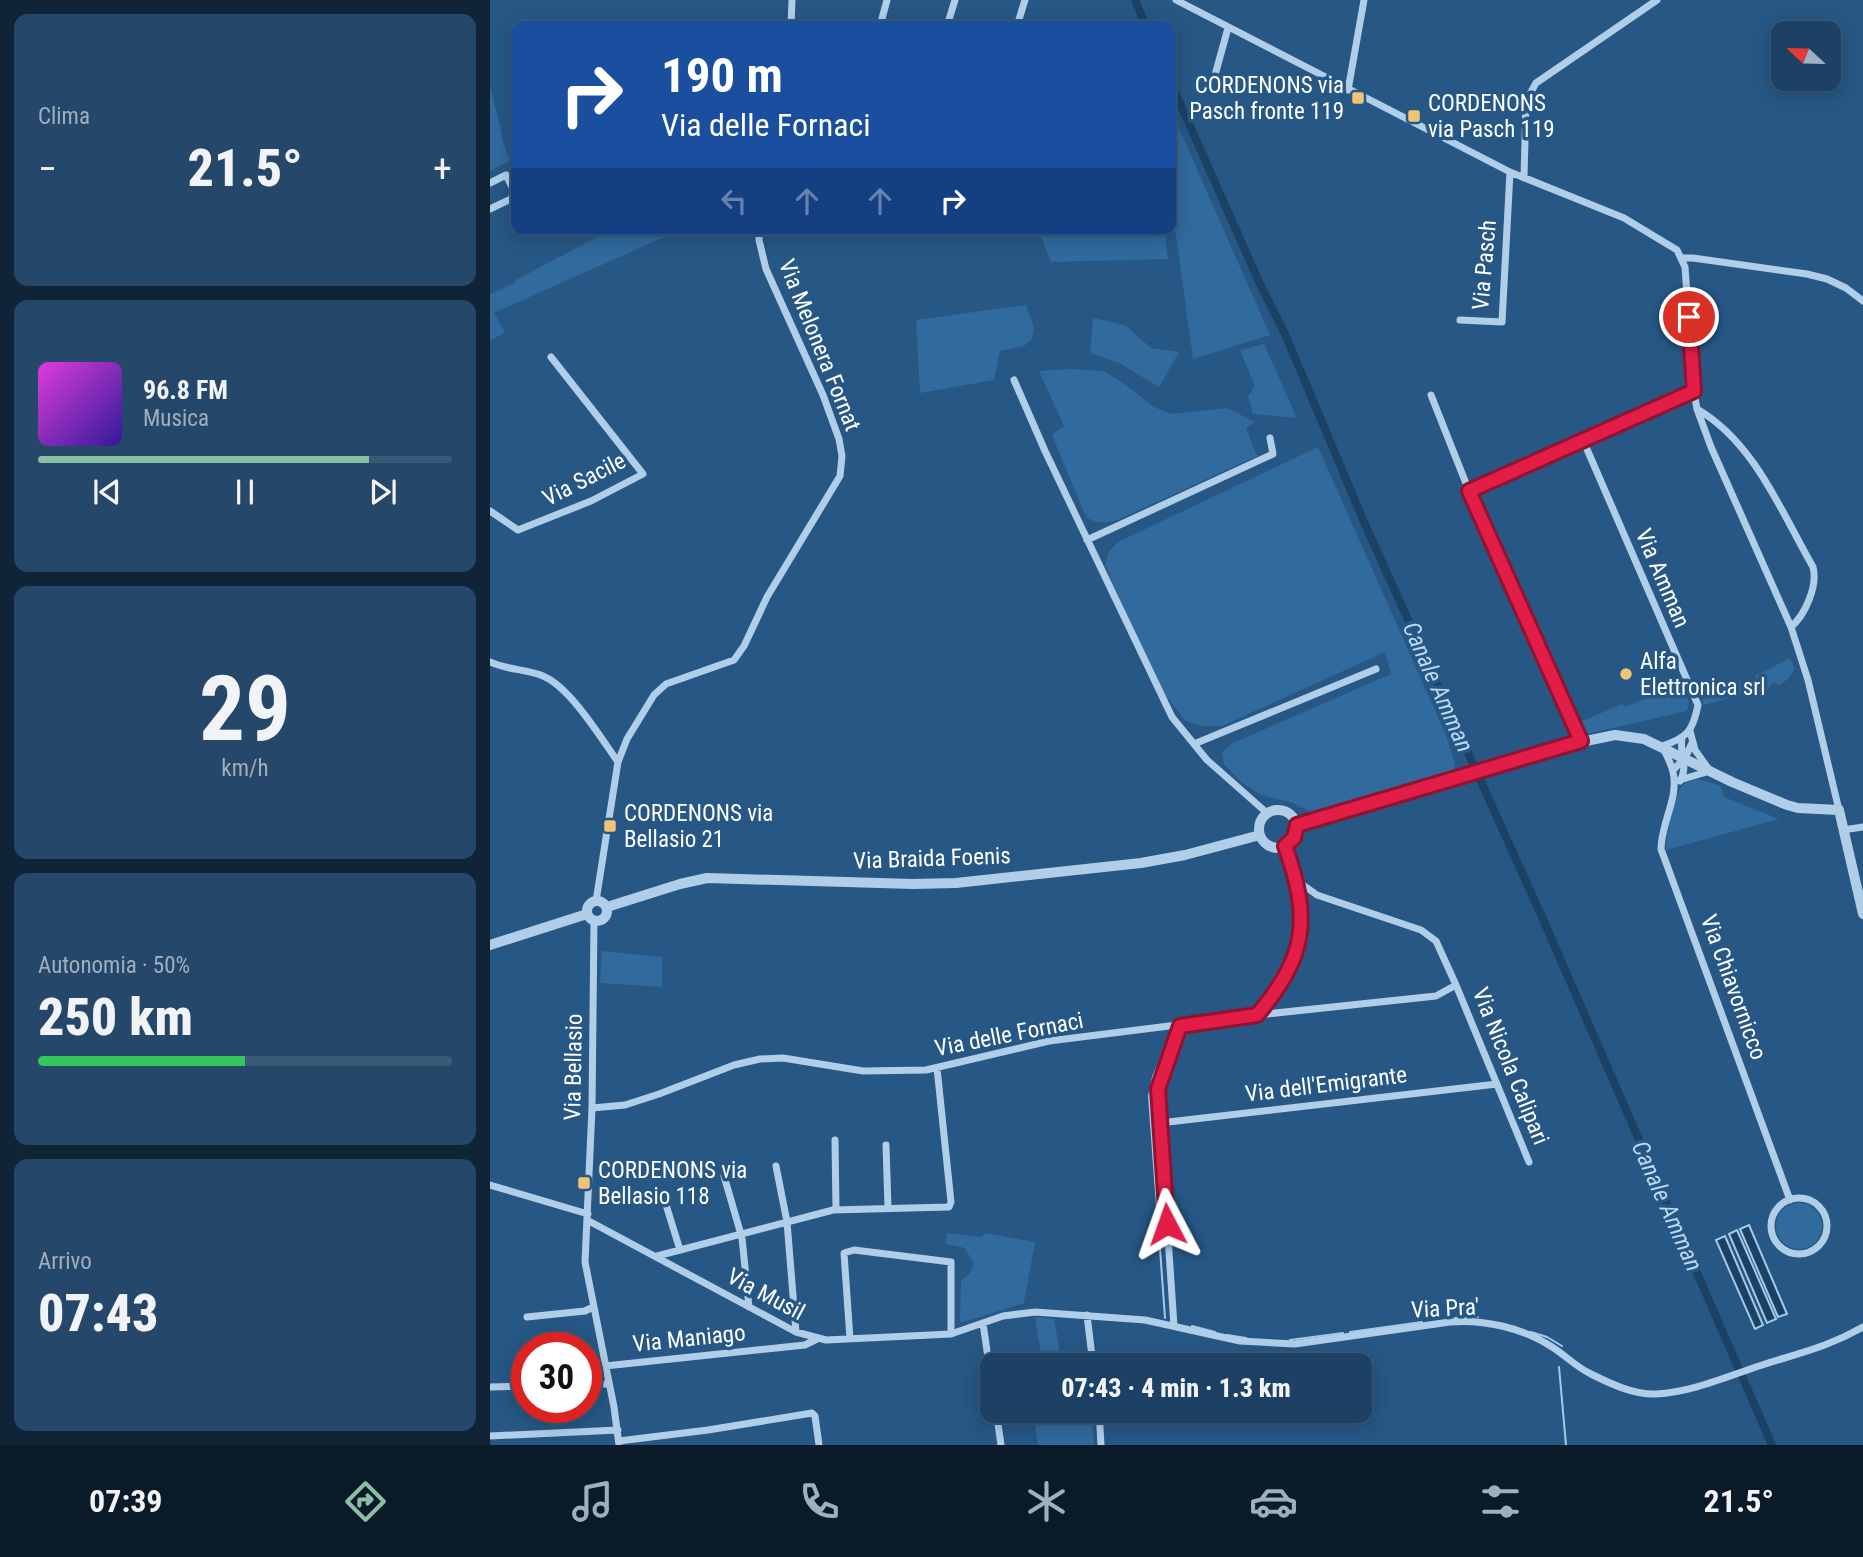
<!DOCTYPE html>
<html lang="it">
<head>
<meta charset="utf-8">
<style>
  :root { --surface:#1c4164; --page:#25486a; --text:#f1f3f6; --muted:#a0afbf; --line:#3a5a78; --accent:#8abfa5 }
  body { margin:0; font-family:"Roboto Condensed",sans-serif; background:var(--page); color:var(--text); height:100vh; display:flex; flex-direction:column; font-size:26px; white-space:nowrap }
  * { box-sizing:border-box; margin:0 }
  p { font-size:23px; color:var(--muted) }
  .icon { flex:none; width:38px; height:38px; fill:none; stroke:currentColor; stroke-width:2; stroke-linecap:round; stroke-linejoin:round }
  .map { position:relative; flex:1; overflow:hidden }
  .panel { display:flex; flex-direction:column; gap:14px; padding:14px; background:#0f2437; width:490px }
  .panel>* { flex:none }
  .hud { position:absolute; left:21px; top:21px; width:665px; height:214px; border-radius:14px; box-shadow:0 4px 18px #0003,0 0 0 2px var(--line); background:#1a4fa0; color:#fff; overflow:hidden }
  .needle { width:46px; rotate:292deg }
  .controls { position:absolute; left:1281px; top:21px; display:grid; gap:14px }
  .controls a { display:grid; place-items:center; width:70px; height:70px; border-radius:14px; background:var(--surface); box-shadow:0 4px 18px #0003,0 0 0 2px var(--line); font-size:35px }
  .speed { position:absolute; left:21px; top:1332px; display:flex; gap:14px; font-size:35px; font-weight:700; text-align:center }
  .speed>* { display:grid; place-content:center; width:91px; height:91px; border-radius:50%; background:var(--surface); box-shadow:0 4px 18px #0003,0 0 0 2px var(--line); line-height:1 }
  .speed .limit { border:10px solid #d22; background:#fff; color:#111 }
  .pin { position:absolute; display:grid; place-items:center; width:60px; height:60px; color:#fff; margin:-30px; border:4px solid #fff; border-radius:50%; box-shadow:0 2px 7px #0007 }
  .me { position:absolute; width:77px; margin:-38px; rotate:356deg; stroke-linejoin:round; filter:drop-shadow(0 0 5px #0008) }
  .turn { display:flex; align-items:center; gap:24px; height:147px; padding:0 35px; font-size:32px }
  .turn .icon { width:91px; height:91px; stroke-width:2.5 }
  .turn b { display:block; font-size:49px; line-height:60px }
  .lanes { display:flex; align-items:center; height:66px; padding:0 35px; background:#0003; justify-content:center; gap:35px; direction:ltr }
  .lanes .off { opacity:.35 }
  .big { font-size:52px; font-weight:800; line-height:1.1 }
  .panel .card { flex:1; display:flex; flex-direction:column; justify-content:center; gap:10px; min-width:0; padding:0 24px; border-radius:14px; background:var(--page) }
  .panel .dial { align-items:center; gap:0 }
  .dial b { font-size:91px; line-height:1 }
  .song { display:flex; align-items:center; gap:21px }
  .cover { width:84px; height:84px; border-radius:10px; background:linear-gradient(135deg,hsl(300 70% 55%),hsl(250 70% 35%)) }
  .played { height:7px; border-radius:4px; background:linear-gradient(90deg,var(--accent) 80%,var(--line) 80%) }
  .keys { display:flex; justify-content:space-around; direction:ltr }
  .heat { display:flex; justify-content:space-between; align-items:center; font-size:38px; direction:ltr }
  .charge { height:10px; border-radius:5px; background:linear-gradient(90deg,#34c759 50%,var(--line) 0) }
  .trip { position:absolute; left:490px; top:1353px; width:392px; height:70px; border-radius:14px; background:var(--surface); box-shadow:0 4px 18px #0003,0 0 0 2px var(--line); font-weight:800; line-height:70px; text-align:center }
  .menu { display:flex; height:112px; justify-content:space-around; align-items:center; background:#0b1a28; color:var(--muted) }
  .menu .icon { width:49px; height:49px }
  .menu .active { color:var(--accent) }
  .menu b { font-size:32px; color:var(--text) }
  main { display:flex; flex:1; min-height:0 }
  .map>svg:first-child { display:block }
</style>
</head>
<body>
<main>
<section class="panel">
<div class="card"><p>Clima</p>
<div class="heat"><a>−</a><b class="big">21.5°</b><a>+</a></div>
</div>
<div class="card">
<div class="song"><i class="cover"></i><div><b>96.8 FM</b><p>Musica</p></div></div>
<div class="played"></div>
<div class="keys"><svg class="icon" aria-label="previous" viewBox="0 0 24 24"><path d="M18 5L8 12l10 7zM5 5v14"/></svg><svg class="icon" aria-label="pause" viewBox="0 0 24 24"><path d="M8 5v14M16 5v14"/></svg><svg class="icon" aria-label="next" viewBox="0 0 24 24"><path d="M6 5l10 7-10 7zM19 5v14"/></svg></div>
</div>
<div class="card dial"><b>29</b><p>km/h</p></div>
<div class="card"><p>Autonomia · 50%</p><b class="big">250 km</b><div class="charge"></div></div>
<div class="card"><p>Arrivo</p><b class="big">07:43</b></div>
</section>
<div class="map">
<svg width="1373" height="1445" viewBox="0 0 1373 1445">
  <rect width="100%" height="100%" fill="#265785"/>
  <path fill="#316a9d" d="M0,85L14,145L20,161L0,171Z
    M681,110L780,335L703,359L681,200Z
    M122,229H192L4,313L15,333L0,340V294L25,283L26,280Z
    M548,229H674L678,259L561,262Z
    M536,305L544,327L542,339L534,346L510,351L504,380L430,393L426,320Z
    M603,318L635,325L661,348L689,352L669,387L629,363L600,353Z
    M774,344L807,418L763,414L758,396L765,386L750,350Z
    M581,369L613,371L632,382L664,407L682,414L737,408L765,422L756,428L767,456L630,519C617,523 607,525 596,517L562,435L574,426L549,371Z
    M828,447L956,735L965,764L963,770L821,812L801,802L773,796L751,782L734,764L732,752L743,743L901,674L895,652L732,726H711L696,721L666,683L615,565L619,551L628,542Z
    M1300,658L1305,669L1298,679L1289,685L1286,683L1282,684L1278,690H1270L1265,676Z
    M1253,681L1256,692L1254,694L1214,705L1212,697Z
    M1192,683C1197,693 1201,700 1197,711L1092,735L1085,724L1132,704L1135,707Z
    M1209,779L1231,786L1234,797L1289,819L1176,850C1176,836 1183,795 1193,785C1198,781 1203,780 1209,779Z
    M112,951L172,957V987L110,983Z
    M1286 1226a23 23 0 1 1 46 0a23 23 0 1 1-46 0Z
    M457,1233L491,1237L496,1233L545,1242L534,1303L470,1323L471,1281L480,1273L484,1264L475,1248L456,1244Z
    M545,1317L564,1319L572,1365H553Z
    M543,1411H602L604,1445H548Z"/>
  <path fill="#1b4165" stroke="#a5cae8" stroke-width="2" d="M1259,1225L1297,1314L1288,1317L1250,1229Z
    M1247,1230L1286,1319L1277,1323L1239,1234Z
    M1235,1236L1273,1325L1265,1329L1226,1240Z"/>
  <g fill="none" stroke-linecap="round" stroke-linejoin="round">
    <path stroke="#a5cae8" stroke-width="2" d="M675,1318L659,1096L663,1077L677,1044
      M965,1318L988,1317
      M702,1326L725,1332
      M860,1332L932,1322
      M1041,1332L1057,1337L1072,1346
      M737,1335L756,1338
      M800,1340L853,1333
      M1069,1367L1076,1445"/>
    <path stroke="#1b4165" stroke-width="8" d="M645,0L656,26
      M681,83L770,284L795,334L874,522L1052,917L1282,1445"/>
    <path stroke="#b1cee8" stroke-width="7" d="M686,0L1020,172L1134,218L1187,250L1195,267L1204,392L1207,409L1221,447L1301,627L1318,680L1349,810
      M301,26L302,0
      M390,26L397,0
      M457,26L465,0
      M527,26L535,0
      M725,75L738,28
      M858,90L874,0
      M1034,178L1036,101L1046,83L1167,0
      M0,183L16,175L24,191L21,199L0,209
      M1193,258H1203L1317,274L1337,279L1356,288L1373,301
      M970,320L1012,322L1020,172
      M524,380L555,451L682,717L717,760L777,813
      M941,395L979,491
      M1207,409C1264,442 1291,511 1323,567C1328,586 1315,615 1301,627
      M1093,440L1208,705C1203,731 1197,738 1172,746C1176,754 1181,763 1183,772C1189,798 1171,823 1171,849L1300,1200
      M0,511L28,530L101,501L153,474L61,357
      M597,540L783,454L780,438
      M0,662C17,670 36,669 53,676C80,687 111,738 128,762
      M1091,742L979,491L1204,392
      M704,744L886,669
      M1183,770L1195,758L1202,743
      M1193,779L1220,771L1205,750L1200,731
      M1190,781C1199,765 1189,754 1192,738
      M1353,830L1373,827
      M806,880L827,895L931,930L946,941L966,985L1039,1162
      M106,901L128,762L137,739L164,695L176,684L244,660L254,646L277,597L350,476L352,456L349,439L333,395L276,269L269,240V229
      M104,921L102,1108L95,1262L124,1407L129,1445
      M767,1015L946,996L966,985
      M102,1108L135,1105L169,1094L244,1065L270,1059L293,1058L373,1071L436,1070L559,1041L767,1015C817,955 821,919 795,846
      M670,1123L1007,1084
      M345,1140L346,1210
      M396,1145L398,1208
      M286,1166L297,1222L306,1332
      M234,1176L252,1238L259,1307
      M0,1185L98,1214
      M173,1195L190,1250
      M1281 1226a28 28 0 1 1 56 0a28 28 0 1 1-56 0Z
      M97,1220L306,1332L336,1340L461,1334L513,1316L545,1312L655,1320L750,1341L805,1344L960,1322C993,1319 1034,1328 1062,1347C1075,1355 1086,1367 1101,1374C1121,1384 1144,1395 1166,1394C1202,1392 1236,1377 1269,1366C1308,1353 1336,1348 1373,1327
      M167,1256L343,1210L459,1207L461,1202L447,1068
      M597,1315L603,1365
      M37,1317L95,1311L103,1307
      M493,1323L502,1386
      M684,1326L668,1089L690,1026
      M360,1339L354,1253L364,1250L461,1262V1334
      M115,1366L315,1345L327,1339
      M96,1384H118
      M0,1387L37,1386
      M506,1410L511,1445
      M609,1410L611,1445
      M0,1436L128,1430
      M129,1441L218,1430L322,1413L325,1416L329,1445"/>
    <path stroke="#b1cee8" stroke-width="10" d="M769 829a19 19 0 1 1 38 0a19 19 0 1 1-38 0Z
      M807,825L1091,742L1125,735L1154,739L1242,782L1297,805L1308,808L1349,810L1373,914
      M97 911a10 10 0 1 1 20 0a10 10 0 1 1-20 0Z
      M117,907L190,884L217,878L423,884L466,883L651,863L695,855L770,835
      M0,945L97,914"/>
  </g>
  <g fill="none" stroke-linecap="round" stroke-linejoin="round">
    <g stroke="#92132f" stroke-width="18">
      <path id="route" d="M677,1224L668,1089L690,1026L767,1015C817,956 821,919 795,846L804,838L807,825L1091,741L979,491L1204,391L1199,317"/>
    </g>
    <use href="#route" stroke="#e11d48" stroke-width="12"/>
  </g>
  <g fill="#f0c376" stroke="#265785" stroke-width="2.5">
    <rect x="861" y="91" width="14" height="14" rx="3.5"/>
    <rect x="917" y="109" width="14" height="14" rx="3.5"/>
    <circle cx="1136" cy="674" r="7"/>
    <rect x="113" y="819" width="14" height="14" rx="3.5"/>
    <rect x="87" y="1176" width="14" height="14" rx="3.5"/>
  </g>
  <g text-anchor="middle" stroke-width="7" stroke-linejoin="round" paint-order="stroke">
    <g font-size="23" fill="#fff" stroke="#265785" text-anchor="start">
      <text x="854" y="93" text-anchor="end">CORDENONS via<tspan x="854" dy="26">Pasch fronte 119</tspan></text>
      <text x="938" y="111">CORDENONS<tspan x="938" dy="26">via Pasch 119</tspan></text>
      <text x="1150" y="669">Alfa<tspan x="1150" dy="26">Elettronica srl</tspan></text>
      <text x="134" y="821">CORDENONS via<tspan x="134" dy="26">Bellasio 21</tspan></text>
      <text x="108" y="1178">CORDENONS via<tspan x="108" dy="26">Bellasio 118</tspan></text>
    </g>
    <g font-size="23" fill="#fff" stroke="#265785">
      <text transform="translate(994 265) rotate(-85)" y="8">Via Pasch</text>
      <text transform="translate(330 345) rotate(68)" y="8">Via Melonera Fornat</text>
      <text transform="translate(94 479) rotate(-27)" y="8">Via Sacile</text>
      <text transform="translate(1173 578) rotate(67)" y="8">Via Amman</text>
      <text transform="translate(442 858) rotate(-2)" y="8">Via Braida Foenis</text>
      <text transform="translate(1244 987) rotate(70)" y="8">Via Chiavornicco</text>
      <text transform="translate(519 1034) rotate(-11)" y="8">Via delle Fornaci</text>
      <text transform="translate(1021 1066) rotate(68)" y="8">Via Nicola Calipari</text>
      <text transform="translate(83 1067) rotate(-89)" y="8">Via Bellasio</text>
      <text transform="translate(836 1084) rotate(-7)" y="8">Via dell'Emigrante</text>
      <text transform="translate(276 1294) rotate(28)" y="8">Via Musil</text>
      <text transform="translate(955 1308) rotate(-3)" y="8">Via Pra'</text>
      <text transform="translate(199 1338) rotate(-6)" y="8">Via Maniago</text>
    </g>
    <g font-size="24" font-style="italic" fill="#bcd8ef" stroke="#265785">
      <text transform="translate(948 687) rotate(66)" y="8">Canale Amman</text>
      <text transform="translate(1177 1206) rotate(66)" y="8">Canale Amman</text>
    </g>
  </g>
</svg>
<div class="controls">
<a><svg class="needle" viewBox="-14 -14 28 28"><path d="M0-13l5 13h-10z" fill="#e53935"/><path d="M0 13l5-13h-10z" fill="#a0afbf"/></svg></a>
</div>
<div class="speed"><div class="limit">30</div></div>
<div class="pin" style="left:1199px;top:317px;background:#d93025"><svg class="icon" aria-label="arrive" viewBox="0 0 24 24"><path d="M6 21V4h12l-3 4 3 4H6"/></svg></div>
<svg class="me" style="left:677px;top:1224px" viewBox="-20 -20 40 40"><path d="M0-17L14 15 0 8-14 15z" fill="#e11d48" stroke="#fff" stroke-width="4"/></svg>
<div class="trip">07:43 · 4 min · 1.3 km</div>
<div class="hud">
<div class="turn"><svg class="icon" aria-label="right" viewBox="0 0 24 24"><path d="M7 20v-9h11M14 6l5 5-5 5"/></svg><div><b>190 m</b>Via delle Fornaci</div></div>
<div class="lanes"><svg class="icon off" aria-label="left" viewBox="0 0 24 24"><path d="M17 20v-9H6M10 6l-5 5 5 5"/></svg><svg class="icon off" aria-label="ahead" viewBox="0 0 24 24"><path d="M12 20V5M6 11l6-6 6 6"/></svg><svg class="icon off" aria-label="ahead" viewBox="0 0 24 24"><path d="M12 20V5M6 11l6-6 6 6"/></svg><svg class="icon" aria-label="right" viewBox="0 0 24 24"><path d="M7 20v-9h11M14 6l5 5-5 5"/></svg></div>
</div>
</div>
</main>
<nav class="menu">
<b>07:39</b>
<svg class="icon active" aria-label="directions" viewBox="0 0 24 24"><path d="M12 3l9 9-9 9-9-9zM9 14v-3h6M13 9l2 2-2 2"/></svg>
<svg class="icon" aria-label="music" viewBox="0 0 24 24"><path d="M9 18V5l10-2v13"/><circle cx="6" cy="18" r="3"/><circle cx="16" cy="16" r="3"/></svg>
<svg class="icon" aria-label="phone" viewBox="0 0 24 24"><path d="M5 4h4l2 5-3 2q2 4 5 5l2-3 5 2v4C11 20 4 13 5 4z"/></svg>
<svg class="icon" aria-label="climate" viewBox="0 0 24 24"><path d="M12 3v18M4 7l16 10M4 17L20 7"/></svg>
<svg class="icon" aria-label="car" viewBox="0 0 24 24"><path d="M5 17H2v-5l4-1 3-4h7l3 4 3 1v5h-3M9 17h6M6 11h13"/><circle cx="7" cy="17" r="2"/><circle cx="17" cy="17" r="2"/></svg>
<svg class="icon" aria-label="filters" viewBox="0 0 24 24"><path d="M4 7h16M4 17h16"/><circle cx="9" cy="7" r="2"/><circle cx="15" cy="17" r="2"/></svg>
<b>21.5°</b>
</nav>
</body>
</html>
